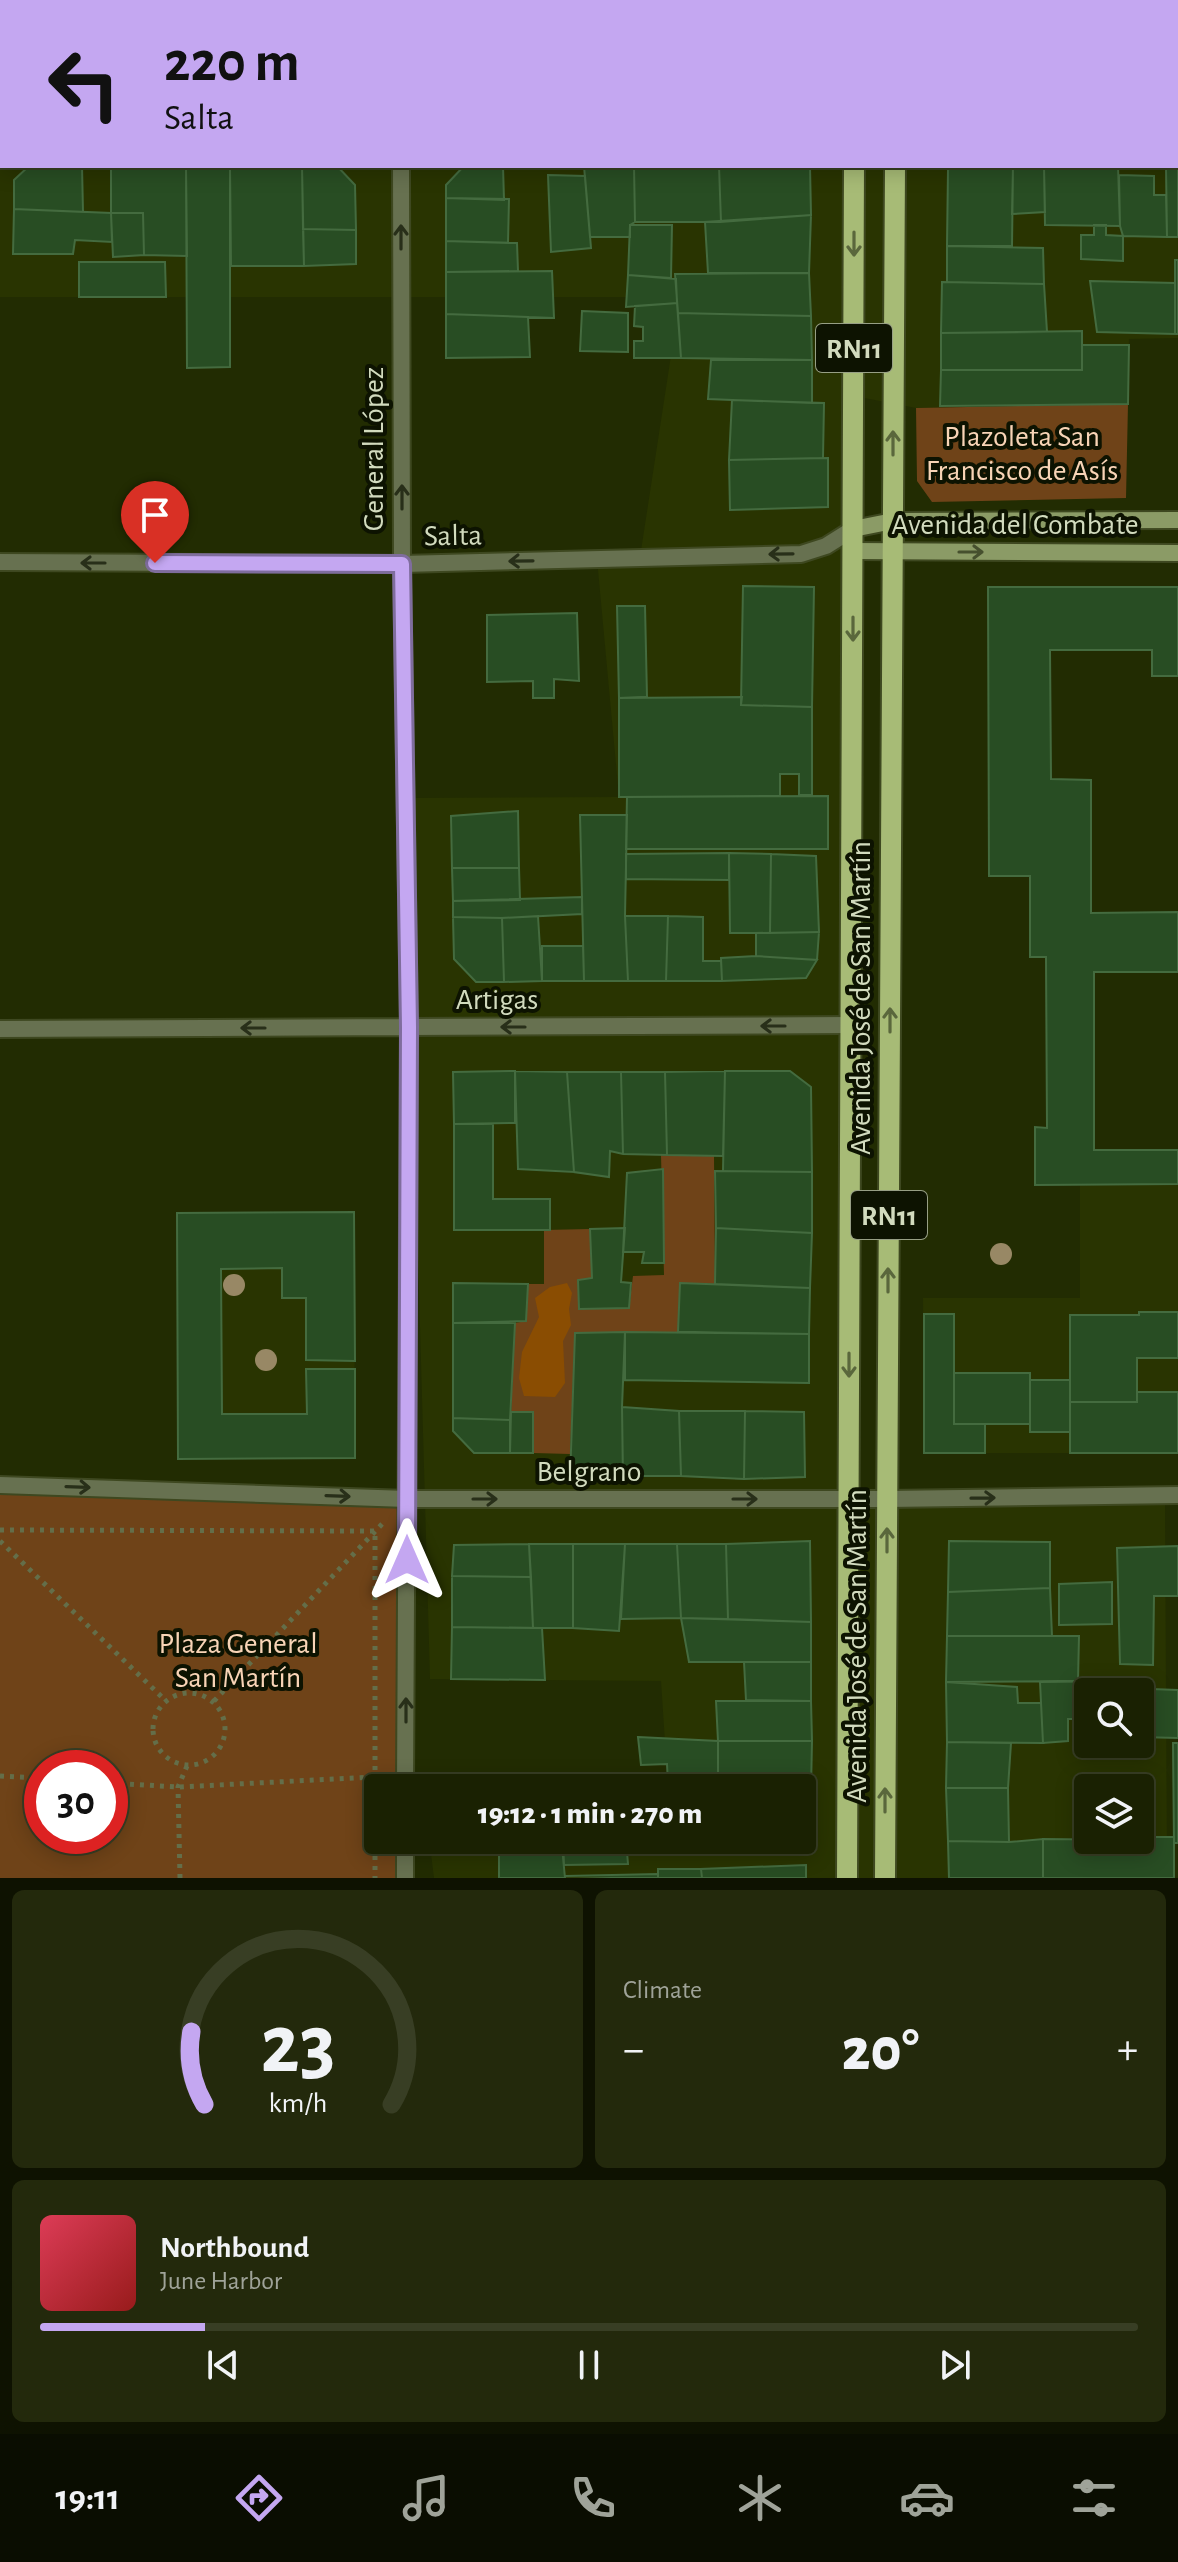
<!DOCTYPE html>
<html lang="en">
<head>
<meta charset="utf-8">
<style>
  :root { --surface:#1a2102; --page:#23290c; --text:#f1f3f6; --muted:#9fa399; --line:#383e24; --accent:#c4a7f1 }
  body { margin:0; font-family:"Alegreya Sans",sans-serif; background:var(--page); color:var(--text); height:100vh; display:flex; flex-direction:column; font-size:30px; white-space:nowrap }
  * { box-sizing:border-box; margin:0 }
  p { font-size:26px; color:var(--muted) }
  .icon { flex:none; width:44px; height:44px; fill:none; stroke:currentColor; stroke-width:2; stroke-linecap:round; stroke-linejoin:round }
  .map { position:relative; height:1878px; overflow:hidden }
  .sheet { display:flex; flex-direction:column; gap:12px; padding:12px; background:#0e1201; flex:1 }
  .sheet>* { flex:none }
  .guide { position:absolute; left:0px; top:0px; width:1178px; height:168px; box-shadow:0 4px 20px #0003,0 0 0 2px var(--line); background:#c4a7f1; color:#111; overflow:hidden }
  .fabs { position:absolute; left:1074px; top:1678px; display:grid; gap:16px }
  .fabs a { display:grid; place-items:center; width:80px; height:80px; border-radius:8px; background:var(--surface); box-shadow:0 4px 20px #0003,0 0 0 2px var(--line); font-size:40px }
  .speed { position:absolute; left:24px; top:1750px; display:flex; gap:16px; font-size:40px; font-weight:700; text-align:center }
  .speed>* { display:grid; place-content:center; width:104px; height:104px; border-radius:50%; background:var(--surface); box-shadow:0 4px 20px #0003,0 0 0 2px var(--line); line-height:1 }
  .speed .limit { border:12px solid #d22; background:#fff; color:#111 }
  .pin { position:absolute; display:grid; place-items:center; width:68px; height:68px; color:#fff; margin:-82px -34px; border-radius:50% 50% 50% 0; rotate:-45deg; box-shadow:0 0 8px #0007 }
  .pin .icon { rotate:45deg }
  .me { position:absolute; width:88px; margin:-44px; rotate:0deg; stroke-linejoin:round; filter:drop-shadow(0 0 6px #0008) }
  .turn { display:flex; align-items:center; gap:28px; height:168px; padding:0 32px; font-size:36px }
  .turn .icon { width:104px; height:104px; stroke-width:2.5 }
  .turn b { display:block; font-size:56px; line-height:68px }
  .big { font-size:60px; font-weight:800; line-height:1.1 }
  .sheet .widget { flex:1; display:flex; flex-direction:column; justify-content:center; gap:12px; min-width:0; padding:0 28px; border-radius:12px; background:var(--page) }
  .sheet .dial { align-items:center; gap:0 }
  .dial svg { height:208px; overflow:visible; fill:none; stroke:var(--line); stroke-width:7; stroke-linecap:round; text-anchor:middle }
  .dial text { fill:var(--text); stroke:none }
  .song { display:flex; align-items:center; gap:24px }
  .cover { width:96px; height:96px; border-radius:12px; background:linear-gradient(135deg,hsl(350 70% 55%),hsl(0 70% 35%)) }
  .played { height:8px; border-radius:4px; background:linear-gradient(90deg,var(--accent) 15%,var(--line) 15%) }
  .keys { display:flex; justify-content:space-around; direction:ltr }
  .heat { display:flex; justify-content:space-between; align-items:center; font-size:44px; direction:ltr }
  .sheet .tiles { flex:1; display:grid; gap:12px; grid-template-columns:1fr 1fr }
  .widget:last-child { grid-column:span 2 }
  .trip { position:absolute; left:364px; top:1774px; width:452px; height:80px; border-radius:8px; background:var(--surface); box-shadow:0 4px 20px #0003,0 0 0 2px var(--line); font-weight:800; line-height:80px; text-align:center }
  .menu { display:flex; height:128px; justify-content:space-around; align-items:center; background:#0a0d01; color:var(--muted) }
  .menu .icon { width:56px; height:56px }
  .menu .active { color:var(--accent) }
  .menu b { font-size:36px; color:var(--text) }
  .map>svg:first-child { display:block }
</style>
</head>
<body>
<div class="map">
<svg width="1178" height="1878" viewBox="0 0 1178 1878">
  <rect width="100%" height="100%" fill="#222c02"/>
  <path fill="#293401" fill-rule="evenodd" d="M0,0H1115V2H2V166H1176V13H1178V338L1129,339L1128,404L916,408L854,396L849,1499L1165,1495L1167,1878H434L431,1854L672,1840H802V1788H668L661,1681L430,1679L405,798L619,797L597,559L640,557L680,297H0ZM1088,1692H1140V1744H1088ZM1088,1788H1140V1840H1088Z
    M1178,1184V1453H924L923,1298H1080V1185Z
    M354,1212L355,1458L178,1459L177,1213Z"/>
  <path fill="#6f4318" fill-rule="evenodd" d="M1128,404L1126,498L932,502L917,481L916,408Z
    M661,1155L714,1156L715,1284L680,1283L678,1332L575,1333L570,1454L533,1453V1412H511L515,1323L526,1321L528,1284H544V1230L590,1229L592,1278L578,1280L579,1309L629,1308L633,1276L664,1275Z
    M0,1485L407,1499L405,1788H378V1840H405V1878H0ZM42,1768H110V1836H42Z"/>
  <path fill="#8a4d02" d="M567,1283L572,1293L569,1309L571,1325L563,1341L565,1383L555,1397L524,1396L519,1378L522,1352L539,1317L535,1298L550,1287Z"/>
  <path fill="#284d23" stroke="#446b3f" stroke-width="2" d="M447,0H551V2H447Z
    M947,0H1068L1104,2H947Z
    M1121,0H1178V64H1176V2H1121Z
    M29,166H82L83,212L14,209V180Z
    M111,166H186L187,256L144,255L143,213H111Z
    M186,166H230V367L187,368Z
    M230,166H302L304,266H231Z
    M302,166H337L355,185L356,230L303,229Z
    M464,166H503L504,200L446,198V185Z
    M584,166H634L635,222L630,225V237H590Z
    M634,166H719L721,222H635Z
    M719,166H810L811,215L721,222Z
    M952,166H1013L1012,246H947L948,170Z
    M1013,166H1044L1045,212L1012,214Z
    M1044,166H1118L1120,226L1045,225Z
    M1166,167L1178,168V237H1167Z
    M548,175L585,176L591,248L551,252Z
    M1119,175L1154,176V195H1166L1167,237L1123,236L1120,226Z
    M446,198L509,199L508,243L446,241Z
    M14,209L111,213L112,242L75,240L73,254H13Z
    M111,213H143L144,255L113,257Z
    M811,215L809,273H708L705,222Z
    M630,225H672L671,278L628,275Z
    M1094,225H1106V235L1123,236V261L1081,259V235H1094Z
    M303,229L356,230V264L304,266Z
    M446,241L517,243L518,271L446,272Z
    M947,246L1043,248L1044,284L947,282Z
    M1175,260H1178V334H1175Z
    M79,262H165L166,297H79Z
    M552,271L554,318L446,314V272Z
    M809,273L811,316L678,313L675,274Z
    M628,275L676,279L677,303L626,307Z
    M1090,281L1175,283V334L1097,332Z
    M942,282L1044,284L1047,332L941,333Z
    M677,303L681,358H634V341H643V327L634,326L635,306Z
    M582,311L628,313V352L580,351Z
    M678,313L811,316L812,360L681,358Z
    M446,314L528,317L530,357L446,358Z
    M1082,331V370H941V333Z
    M1082,345H1129L1128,404L940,406L941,370H1082Z
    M711,360H812V403L708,399Z
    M732,400L824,403L823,458L729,460Z
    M828,458V507L730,510L729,460Z
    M743,586L814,587L812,707L741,705Z
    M988,587H1178V676H1152V650H1050L1051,779L1091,780V913L1178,912V972H1094V1150H1178V1184L1035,1185V1127L1047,1128L1046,957H1030V876H989Z
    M617,606H645L647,697L619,698Z
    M577,613L579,681L554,679V698H533V681L487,682V615Z
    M742,697L741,705L812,707V795H799V774H780V796L619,797V698Z
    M828,796V849H626L627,797Z
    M518,811L519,868H452L451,816Z
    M580,815H627L625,916L628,981H584Z
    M729,853L771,854L770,933H730Z
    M729,853V880L626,879V854Z
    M771,854L816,856L819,932L770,933Z
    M452,868H519L520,900L453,901Z
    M582,897V914L502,918L453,917V901Z
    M538,916L542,981L504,982L502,918Z
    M625,916H668L666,981H628Z
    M668,916L703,917V961H721L722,981H666Z
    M453,917L502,918L504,982H476L454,959Z
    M819,932L817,960L756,956V933Z
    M542,946H583L584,981H542Z
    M756,956L817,960L806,978L722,981L721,958Z
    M515,1071L567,1072L574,1172L518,1169Z
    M515,1071V1123L454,1124L453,1072Z
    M725,1071H790L811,1087L812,1172L723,1171Z
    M725,1071L723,1156L667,1155L665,1072Z
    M567,1072H621L623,1154L610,1151L609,1177L574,1172Z
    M621,1072H665L667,1155L623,1154Z
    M454,1124H493V1199H550V1230H454Z
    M663,1169L664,1263H642L644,1252H623L627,1173Z
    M715,1171L812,1172V1233L716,1228Z
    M354,1212L355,1361L306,1360V1298H282V1268L221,1269L222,1414H307L306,1369H355V1458L178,1459L177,1213Z
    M625,1228L621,1282L631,1283L629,1308L579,1309L578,1280L592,1278L590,1229Z
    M716,1228L812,1233L810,1288L715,1284Z
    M453,1283L528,1284L526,1321L453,1323Z
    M680,1283L810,1288L809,1334L678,1332Z
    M1139,1312H1178V1358H1137V1402H1070V1315H1139Z
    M924,1314H954V1424H985V1453H924Z
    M453,1323H515L510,1420L453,1418Z
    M625,1332L809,1334V1383L625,1380Z
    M625,1332L622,1407L623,1483L570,1480L575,1333Z
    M954,1373H1030V1424H954Z
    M1030,1380H1070V1432H1030Z
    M1137,1392H1178V1453H1070V1402H1137Z
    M622,1407L679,1411L681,1476H623Z
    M679,1411H745L744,1479L681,1476Z
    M745,1411L804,1412L805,1477L744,1479Z
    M511,1412H533V1453H510Z
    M453,1418L510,1420V1453H474L453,1431Z
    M810,1541L811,1622L728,1619L726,1544Z
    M949,1541L1050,1542V1588L948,1592Z
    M529,1544H573V1628H533Z
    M529,1544L531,1577L452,1576L454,1545Z
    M573,1544H625L619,1631L573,1628Z
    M625,1544H677L681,1618L621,1619Z
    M677,1544H726L728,1619L681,1618Z
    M1178,1546V1596H1154L1153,1665L1120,1664L1117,1548Z
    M452,1576L531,1577L533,1628L452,1627Z
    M1112,1582V1624L1059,1625V1584Z
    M1050,1588L1052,1636H947L948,1592Z
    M681,1618L811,1622V1662H689Z
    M452,1627L542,1628L545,1680L451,1679Z
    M947,1636H1079L1078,1681L946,1682Z
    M744,1662H811V1701L746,1700Z
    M1123,1681L1122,1692H1088V1742H1086V1719H1068V1741L1043,1743L1040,1682Z
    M946,1682L1017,1687L1018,1703H1041L1043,1743L947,1742Z
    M1124,1688L1178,1690V1738L1140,1737V1692H1124Z
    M716,1701H811L812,1741H718Z
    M638,1737L718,1741V1785H668L667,1764L641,1765Z
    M718,1741H812L811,1789L718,1785Z
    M947,1742L1011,1743L1008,1788H946Z
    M1173,1743H1178V1843H1174Z
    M668,1785L787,1788H668Z
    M802,1788L811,1789V1842L672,1841L802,1840Z
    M946,1788H1008L1009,1842L948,1841Z
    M1140,1837H1174V1878H1043V1839L1140,1840Z
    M1043,1839V1878H949L948,1841L1009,1842Z
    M563,1840H582V1853L607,1850V1840H626L628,1864L564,1865Z
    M562,1847L565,1878H499V1851Z
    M806,1865V1878H702L701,1869Z
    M658,1869H701L702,1878H658Z
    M658,1874V1878L565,1876Z"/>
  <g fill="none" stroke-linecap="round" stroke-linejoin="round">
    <g stroke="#3e4820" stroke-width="20">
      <path id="street" d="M402,2V0
        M0,113H2
        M1176,113H1178
        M401,166L402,564L409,1027L405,1788
        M0,562L402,564L801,554L826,546L853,529
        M0,1029L851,1025
        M0,1485L407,1499H887L1178,1495
        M405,1878V1840"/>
    </g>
    <g stroke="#3e4820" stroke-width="20">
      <path id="secondary" d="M853,529L893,521L1178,520
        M853,551L1178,553"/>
    </g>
    <g stroke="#3e4820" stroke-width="24">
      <path id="primary" d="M855,2V0
        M896,2V0
        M847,1878L854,166
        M885,1878L895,166"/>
    </g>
    <path stroke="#646e49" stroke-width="5" stroke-dasharray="4 6" stroke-linecap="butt" d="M0,1530L375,1531V1878
      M0,1541L165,1700
      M153 1729a36 36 0 1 1 72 0a36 36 0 1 1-72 0Z
      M214,1701L384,1522
      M0,1776L42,1778
      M110,1783L178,1787L375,1777
      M180,1878L178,1787L187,1766"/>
    <use href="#street" stroke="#677150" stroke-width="16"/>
    <use href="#secondary" stroke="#8b9b66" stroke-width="16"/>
    <use href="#primary" stroke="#a7bb76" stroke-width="20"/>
  </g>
  <g fill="#988865">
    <circle cx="1001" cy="1254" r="11"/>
    <circle cx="234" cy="1285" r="11"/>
    <circle cx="266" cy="1360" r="11"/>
  </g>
  <defs><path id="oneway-shaft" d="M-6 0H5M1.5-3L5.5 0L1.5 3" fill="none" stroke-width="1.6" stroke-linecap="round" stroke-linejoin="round" transform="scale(2)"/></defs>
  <g stroke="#282f19">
    <use href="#oneway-shaft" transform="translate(401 237) rotate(-90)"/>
    <use href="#oneway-shaft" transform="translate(402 497) rotate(-90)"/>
    <use href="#oneway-shaft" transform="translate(781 554) rotate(179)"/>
    <use href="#oneway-shaft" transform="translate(521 561) rotate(179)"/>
    <use href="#oneway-shaft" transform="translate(93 563) rotate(-180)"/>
    <use href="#oneway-shaft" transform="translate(773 1026) rotate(180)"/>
    <use href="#oneway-shaft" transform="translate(513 1027) rotate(180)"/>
    <use href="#oneway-shaft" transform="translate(253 1028) rotate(180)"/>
    <use href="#oneway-shaft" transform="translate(78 1487) rotate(2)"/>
    <use href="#oneway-shaft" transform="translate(338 1496) rotate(2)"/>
    <use href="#oneway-shaft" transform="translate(983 1498) rotate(-1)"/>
    <use href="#oneway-shaft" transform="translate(485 1499)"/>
    <use href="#oneway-shaft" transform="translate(745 1499)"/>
    <use href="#oneway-shaft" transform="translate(406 1710) rotate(-90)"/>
  </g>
  <g stroke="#5a673c">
    <use href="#oneway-shaft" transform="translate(854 244) rotate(90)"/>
    <use href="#oneway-shaft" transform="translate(893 443) rotate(-90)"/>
    <use href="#oneway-shaft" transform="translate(853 629) rotate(90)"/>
    <use href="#oneway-shaft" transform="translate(890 1020) rotate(-90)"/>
    <use href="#oneway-shaft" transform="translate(888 1280) rotate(-90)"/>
    <use href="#oneway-shaft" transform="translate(849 1365) rotate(90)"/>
    <use href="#oneway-shaft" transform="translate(887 1540) rotate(-90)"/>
    <use href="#oneway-shaft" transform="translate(885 1800) rotate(-90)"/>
  </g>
  <use stroke="#46502e" href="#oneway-shaft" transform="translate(971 552)"/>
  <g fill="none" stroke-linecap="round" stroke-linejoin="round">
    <g stroke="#7f6d9d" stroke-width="20">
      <path id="route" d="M155,563L402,564L409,1027L407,1560"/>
    </g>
    <use href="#route" stroke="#c4a7f1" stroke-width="14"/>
  </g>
  <g text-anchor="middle" stroke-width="8" stroke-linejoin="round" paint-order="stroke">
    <g fill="#0d1301" stroke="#979f85" stroke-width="2">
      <rect x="816" y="324" width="76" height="48" rx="6"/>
      <rect x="851" y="1191" width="76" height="48" rx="6"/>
    </g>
    <g font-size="28" font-weight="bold" fill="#d2dbbe">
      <text x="854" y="358">RN11</text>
      <text x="889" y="1225">RN11</text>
    </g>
    <g font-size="30" fill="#f8d4b6" stroke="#0d1301">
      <text x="1022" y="446">Plazoleta San<tspan x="1022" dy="34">Francisco de Asís</tspan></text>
      <text x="238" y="1653">Plaza General<tspan x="238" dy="34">San Martín</tspan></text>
    </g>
    <g font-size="30" fill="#d2dbbe" stroke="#0d1301">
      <text transform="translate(373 449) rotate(-90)" y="10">General López</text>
      <text x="1015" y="534">Avenida del Combate</text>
      <text transform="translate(453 535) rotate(-1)" y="10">Salta</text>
      <text transform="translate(860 998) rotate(-90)" y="10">Avenida José de San Martín</text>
      <text x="497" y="1009">Artigas</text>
      <text x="589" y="1481">Belgrano</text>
      <text transform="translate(856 1646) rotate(-90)" y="10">Avenida José de San Martín</text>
    </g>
  </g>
</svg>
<div class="fabs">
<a><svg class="icon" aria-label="search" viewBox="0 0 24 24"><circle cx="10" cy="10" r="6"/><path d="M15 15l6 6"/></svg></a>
<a><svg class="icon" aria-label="layers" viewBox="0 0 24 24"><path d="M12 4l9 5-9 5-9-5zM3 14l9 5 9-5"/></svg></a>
</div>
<div class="speed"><div class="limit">30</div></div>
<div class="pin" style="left:155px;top:563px;background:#d93025"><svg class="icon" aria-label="arrive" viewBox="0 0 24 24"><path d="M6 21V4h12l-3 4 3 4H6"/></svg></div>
<svg class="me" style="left:407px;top:1560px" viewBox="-20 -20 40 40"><path d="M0-17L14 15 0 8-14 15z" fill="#c4a7f1" stroke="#fff" stroke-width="4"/></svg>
<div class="trip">19:12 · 1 min · 270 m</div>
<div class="guide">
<div class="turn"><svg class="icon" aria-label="left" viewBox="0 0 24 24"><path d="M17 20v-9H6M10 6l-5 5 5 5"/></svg><div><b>220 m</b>Salta</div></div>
</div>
</div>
<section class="sheet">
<div class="tiles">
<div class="widget dial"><svg viewBox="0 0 100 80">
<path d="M14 69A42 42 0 1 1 86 69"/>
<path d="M14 69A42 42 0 0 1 9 41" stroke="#c4a7f1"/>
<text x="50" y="56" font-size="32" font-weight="700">23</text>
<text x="50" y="72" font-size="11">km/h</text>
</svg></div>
<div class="widget"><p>Climate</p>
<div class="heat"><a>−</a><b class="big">20°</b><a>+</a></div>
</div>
<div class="widget">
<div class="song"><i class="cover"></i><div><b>Northbound</b><p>June Harbor</p></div></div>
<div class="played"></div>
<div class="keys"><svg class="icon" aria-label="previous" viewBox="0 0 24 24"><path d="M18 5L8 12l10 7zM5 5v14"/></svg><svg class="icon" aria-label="pause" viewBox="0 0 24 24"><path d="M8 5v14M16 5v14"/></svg><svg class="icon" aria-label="next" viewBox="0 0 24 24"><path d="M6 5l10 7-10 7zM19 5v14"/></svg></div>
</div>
</div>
</section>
<nav class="menu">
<b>19:11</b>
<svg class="icon active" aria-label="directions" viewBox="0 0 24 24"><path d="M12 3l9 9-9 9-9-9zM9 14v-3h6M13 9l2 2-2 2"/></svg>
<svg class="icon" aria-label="music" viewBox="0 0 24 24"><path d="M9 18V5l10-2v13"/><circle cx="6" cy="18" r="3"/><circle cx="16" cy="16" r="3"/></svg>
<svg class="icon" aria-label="phone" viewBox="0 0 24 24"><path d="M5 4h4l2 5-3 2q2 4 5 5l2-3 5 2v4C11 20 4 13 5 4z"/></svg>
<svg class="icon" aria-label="climate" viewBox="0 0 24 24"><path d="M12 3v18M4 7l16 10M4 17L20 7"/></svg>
<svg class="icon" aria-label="car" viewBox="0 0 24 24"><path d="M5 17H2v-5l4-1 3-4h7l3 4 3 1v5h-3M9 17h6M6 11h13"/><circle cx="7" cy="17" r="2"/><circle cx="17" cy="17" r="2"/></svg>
<svg class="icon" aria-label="filters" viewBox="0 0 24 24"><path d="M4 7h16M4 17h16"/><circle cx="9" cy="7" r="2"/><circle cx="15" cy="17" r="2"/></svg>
</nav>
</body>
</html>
